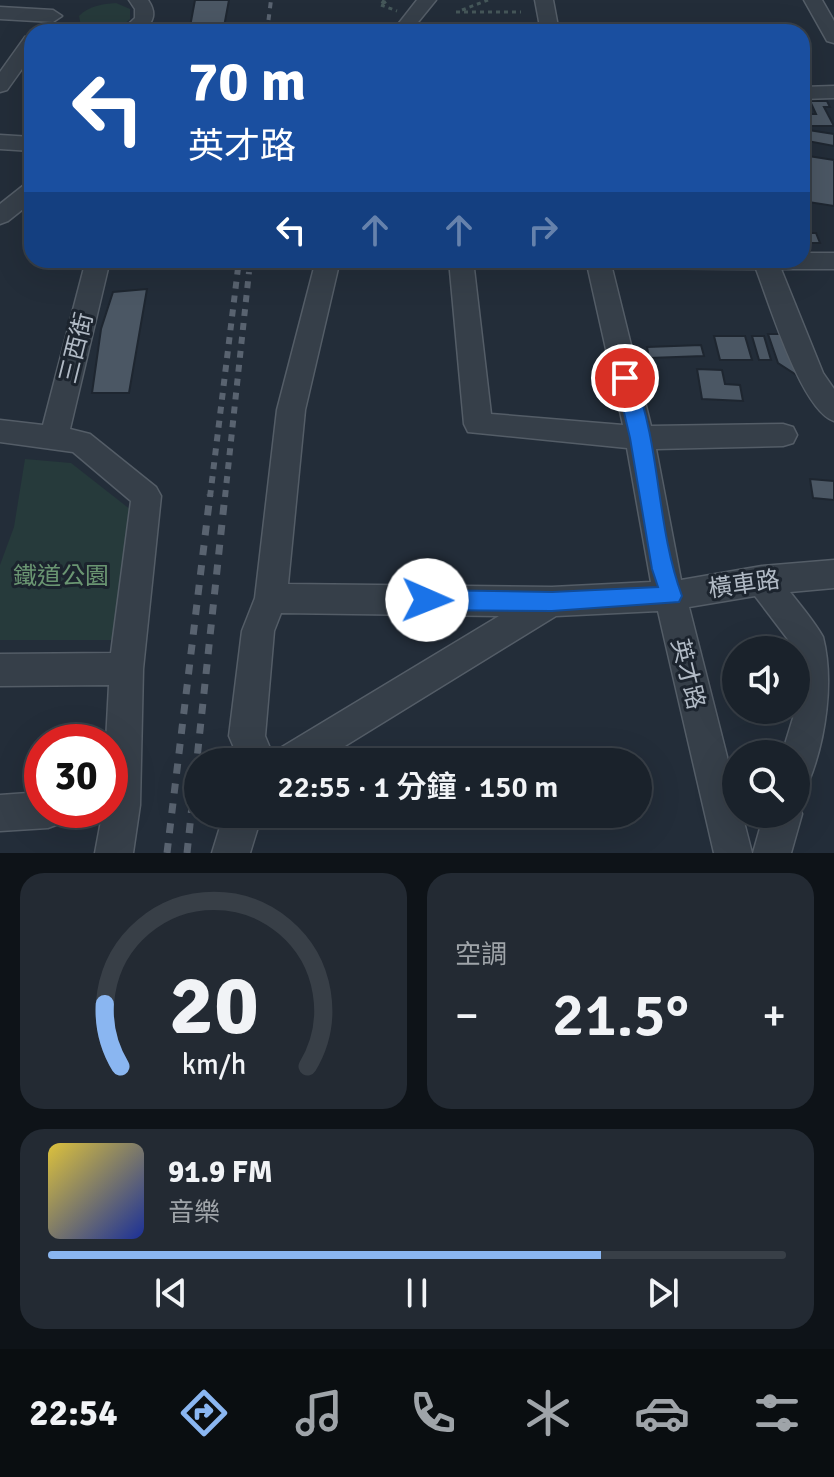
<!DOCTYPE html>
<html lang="zh-TW">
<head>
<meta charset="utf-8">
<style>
  :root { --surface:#1a222b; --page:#232a33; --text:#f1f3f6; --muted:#9fa4a9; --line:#383f47; --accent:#8ab6f1 }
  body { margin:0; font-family:Signika,"Noto Sans TC",sans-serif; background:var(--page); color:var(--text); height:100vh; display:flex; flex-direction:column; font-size:30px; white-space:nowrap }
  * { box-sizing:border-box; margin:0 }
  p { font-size:26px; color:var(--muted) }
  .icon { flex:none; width:44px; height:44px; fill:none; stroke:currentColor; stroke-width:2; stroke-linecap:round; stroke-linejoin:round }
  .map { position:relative; height:853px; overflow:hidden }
  .sheet { display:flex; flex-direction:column; gap:20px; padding:20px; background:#0e1318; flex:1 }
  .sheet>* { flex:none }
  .top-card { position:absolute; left:24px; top:24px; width:786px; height:244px; border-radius:24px; box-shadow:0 8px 32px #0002,0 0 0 2px var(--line); background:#1a4fa0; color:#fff; overflow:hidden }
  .tools { position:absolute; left:722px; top:636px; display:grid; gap:16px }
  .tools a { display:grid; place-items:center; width:88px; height:88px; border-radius:50%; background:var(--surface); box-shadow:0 8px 32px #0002,0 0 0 2px var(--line); font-size:40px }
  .speed { position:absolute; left:24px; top:724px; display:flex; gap:16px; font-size:40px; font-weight:700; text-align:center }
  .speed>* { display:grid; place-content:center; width:104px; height:104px; border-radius:50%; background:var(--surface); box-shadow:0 8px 32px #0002,0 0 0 2px var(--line); line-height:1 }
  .speed .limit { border:12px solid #d22; background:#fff; color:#111 }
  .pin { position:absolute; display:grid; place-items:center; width:68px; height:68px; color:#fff; margin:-34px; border:4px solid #fff; border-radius:50%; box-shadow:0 2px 8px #0007 }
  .me { position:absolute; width:88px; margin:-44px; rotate:91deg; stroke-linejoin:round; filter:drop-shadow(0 0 6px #0008) }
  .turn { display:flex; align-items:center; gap:28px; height:168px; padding:0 32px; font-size:36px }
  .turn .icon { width:104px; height:104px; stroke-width:2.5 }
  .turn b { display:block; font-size:56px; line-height:68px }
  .lanes { display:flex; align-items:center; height:76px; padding:0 32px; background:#0003; justify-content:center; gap:40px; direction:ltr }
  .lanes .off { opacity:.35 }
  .big { font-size:60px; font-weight:600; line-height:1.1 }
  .sheet .widget { flex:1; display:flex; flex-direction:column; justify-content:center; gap:12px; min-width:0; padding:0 28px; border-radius:24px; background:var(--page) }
  .sheet .dial { align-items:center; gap:0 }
  .dial svg { height:208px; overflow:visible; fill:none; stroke:var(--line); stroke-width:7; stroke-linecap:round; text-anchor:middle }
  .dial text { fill:var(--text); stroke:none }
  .song { display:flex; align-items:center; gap:24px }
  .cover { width:96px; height:96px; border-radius:12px; background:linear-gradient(135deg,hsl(50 70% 55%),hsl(230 70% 35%)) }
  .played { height:8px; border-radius:4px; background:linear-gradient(90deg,var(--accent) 75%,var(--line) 75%) }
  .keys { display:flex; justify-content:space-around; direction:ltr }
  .heat { display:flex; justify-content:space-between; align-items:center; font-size:44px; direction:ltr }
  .sheet .tiles { flex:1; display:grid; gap:20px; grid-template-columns:1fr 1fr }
  .widget:last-child { grid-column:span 2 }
  .trip { position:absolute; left:184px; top:748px; width:468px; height:80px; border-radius:40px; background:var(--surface); box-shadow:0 8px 32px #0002,0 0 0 2px var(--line); font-weight:600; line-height:80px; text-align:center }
  .dock { display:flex; height:128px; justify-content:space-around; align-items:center; background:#0a0e11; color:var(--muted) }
  .dock .icon { width:56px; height:56px }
  .dock .current { color:var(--accent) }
  .dock b { font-size:36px; color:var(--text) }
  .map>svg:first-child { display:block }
</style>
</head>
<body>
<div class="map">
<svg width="834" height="853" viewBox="0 0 834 853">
  <rect width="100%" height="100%" fill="#232d39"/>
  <path fill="#263a3b" d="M116,3L130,9V19C116,32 98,33 81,26L79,16C89,6 101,4 116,3Z
    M25,459L71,463L131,510L115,640H0V565L14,527Z"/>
  <path fill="#4b5764" stroke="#1e2630" stroke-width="2" d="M195,0H229L223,32H189Z
    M810,101H827L830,107H824L834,126H808L802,114H816Z
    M802,129L834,134V146L802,140Z
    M802,155L834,160V206L802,201Z
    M802,233H816L820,243H802Z
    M147,289L129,393H92L101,329L113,292Z
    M768,334H782L798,376L778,363Z
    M714,336H745L752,360H720Z
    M752,336H764L771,360H759Z
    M701,345L704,356L649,358L647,347Z
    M697,369L722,370L725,384L740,385L743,401L702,399Z
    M810,479L834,481V500L813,498Z"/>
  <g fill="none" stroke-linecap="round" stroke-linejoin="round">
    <g stroke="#545d67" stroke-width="3">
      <path id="minor" d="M129,0H148C157,13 154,22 142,32H120L135,18V9Z
        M417,0H436L410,32H392Z
        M535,0H553L559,32H541Z
        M804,0H822L834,21V43L827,41Z
        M0,7L53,10L62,16L53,22L0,19Z
        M32,35V55L7,90L0,92V72L25,37Z
        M834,86V98L802,99V87Z
        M0,135L32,137V151L0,149Z
        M32,183V202L8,221L0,224V204L24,185Z
        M802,253H834V269H781L823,373L834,389V421C801,410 769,302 756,269L612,268L651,426L783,424L793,427L797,435L793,443L783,446L656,449L681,580L762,566L834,560V588L790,592C801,606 814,621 823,637C834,680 826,739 809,781L796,786V754H782L804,682L796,650L755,596L689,607L736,792V814H742L752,853H714L658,611L556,616L319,762H240L229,736L242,631L255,598L277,410L316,260H340L305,410L288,584L552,587L651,582L627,448L468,432L464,424L449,260H473L491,414L623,425L586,260H802ZM281,613L499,616L272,753L265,736L274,631Z
        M86,260H110L70,429L90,434L156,487L161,496L143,669L140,805L133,853H95L103,810H110V742H106L109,685L0,686V654L111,653L131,501L73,452L0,442V420L43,425Z
        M42,792V810H66L61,823L48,828L0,831V795Z
        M796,801L802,814L791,853H753L764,814H796Z
        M224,814H262L250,853H212Z"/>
    </g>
    <path stroke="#455759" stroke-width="3" stroke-dasharray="4 4" stroke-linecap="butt" d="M384,0L381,5L388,0
      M381,5L397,11
      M462,10L488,0
      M456,12H521"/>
    <use href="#minor" fill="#363f49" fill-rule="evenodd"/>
    <path stroke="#596370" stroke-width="4" stroke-dasharray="6 6" stroke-linecap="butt" d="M267,32L271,0"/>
    <path stroke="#596370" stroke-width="6" stroke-dasharray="7 7" stroke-linecap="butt" d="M210,497L239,260
      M225,497L249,272"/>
    <path stroke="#596370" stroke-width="7" stroke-dasharray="10 10" stroke-linecap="butt" d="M167,853L210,495
      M187,853L225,495"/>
  </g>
  <path fill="#1a73e8" stroke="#114b97" stroke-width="2" d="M625,371C632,373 631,372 634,378C661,447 656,526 682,596L679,602L552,611L427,610L420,607L417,600L420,593L427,590L552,592L658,587L652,569L630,438L616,378Z"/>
  <g text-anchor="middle" stroke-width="6" stroke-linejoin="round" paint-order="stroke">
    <g font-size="24" fill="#b1bac5" stroke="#1c242e">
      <text transform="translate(76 348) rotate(-76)" y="8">三西街</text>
      <text transform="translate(744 584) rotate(-8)" y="8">橫車路</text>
      <text transform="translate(688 674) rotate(76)" y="8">英才路</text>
    </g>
    <g font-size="24" fill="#6a9572" stroke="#1c242e">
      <text x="61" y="584">鐵道公園</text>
    </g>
  </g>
</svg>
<div class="tools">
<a><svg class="icon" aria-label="sound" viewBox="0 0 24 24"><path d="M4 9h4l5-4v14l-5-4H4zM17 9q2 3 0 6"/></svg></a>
<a><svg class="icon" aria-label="search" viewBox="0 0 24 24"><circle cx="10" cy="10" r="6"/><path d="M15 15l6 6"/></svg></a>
</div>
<div class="speed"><div class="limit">30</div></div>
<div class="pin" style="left:625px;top:378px;background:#d93025"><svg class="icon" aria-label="arrive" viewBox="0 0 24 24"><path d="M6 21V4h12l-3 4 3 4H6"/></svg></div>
<svg class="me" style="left:427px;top:600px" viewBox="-20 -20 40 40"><circle r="19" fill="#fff"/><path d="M0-13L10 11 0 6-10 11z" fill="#1a73e8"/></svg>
<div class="trip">22:55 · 1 分鐘 · 150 m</div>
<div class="top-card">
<div class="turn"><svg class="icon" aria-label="left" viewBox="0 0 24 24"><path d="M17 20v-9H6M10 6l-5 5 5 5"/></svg><div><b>70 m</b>英才路</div></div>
<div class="lanes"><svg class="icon" aria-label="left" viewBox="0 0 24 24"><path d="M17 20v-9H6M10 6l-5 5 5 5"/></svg><svg class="icon off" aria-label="ahead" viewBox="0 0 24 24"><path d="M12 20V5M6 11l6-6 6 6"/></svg><svg class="icon off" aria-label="ahead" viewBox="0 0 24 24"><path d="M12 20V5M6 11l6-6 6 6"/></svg><svg class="icon off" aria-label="right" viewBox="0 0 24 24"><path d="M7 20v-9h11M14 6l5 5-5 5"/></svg></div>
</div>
</div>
<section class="sheet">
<div class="tiles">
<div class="widget dial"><svg viewBox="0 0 100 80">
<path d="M14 69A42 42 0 1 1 86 69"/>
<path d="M14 69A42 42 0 0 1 8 45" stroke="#8ab6f1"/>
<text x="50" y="56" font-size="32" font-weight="700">20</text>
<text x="50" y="72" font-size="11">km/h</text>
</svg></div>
<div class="widget"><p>空調</p>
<div class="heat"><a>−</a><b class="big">21.5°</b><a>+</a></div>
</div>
<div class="widget">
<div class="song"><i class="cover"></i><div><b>91.9 FM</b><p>音樂</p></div></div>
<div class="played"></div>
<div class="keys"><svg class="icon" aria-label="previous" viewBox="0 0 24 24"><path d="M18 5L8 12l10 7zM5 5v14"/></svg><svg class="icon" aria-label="pause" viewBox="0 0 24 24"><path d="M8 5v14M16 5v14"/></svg><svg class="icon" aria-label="next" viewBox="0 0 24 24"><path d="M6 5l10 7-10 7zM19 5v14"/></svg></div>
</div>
</div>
</section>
<nav class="dock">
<b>22:54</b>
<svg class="icon current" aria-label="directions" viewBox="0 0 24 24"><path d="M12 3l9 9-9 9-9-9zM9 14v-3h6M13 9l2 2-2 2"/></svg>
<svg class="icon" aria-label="music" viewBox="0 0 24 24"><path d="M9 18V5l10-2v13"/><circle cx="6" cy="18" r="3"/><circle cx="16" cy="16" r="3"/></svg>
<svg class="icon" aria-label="phone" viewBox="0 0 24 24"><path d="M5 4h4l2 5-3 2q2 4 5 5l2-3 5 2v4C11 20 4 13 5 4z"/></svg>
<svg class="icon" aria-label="climate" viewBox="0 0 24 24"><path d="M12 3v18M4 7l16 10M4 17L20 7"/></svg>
<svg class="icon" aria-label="car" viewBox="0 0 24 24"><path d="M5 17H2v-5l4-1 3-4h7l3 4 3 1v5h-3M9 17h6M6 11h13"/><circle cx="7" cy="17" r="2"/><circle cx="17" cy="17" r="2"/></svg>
<svg class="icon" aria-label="filters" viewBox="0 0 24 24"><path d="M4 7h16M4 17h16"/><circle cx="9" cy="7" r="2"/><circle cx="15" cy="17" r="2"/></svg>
</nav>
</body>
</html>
